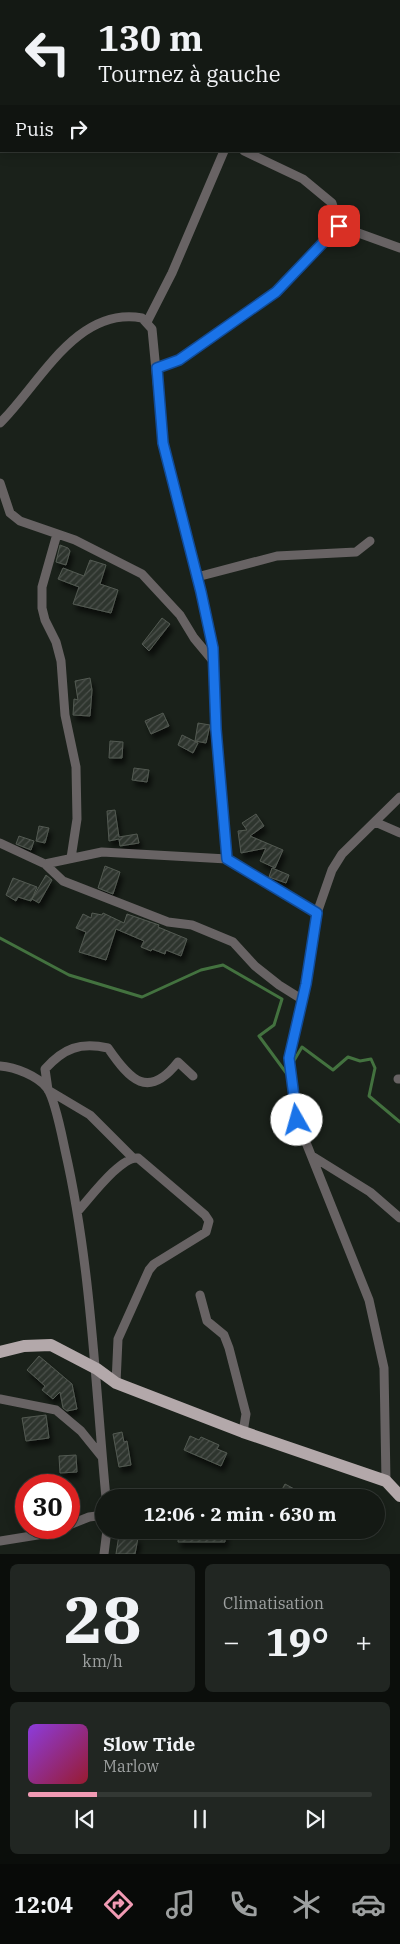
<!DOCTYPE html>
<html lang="fr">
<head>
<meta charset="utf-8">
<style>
  :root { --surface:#141914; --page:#212622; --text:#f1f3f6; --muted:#9da0a0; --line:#333834; --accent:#f19ab3 }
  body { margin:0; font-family:"IBM Plex Serif",serif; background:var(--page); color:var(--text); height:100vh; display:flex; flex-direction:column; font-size:19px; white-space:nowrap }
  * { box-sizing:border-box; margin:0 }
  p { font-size:16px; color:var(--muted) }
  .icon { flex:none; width:28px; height:28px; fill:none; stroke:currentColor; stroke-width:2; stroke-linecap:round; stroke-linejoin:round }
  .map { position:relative; height:1554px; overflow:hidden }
  .side { display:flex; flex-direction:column; gap:10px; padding:10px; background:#0b0e0b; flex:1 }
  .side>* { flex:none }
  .top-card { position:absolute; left:0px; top:0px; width:400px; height:152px; box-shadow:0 2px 12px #0003,0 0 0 1px var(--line); background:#141914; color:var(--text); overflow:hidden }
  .speed { position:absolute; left:15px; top:1474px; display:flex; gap:10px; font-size:25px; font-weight:700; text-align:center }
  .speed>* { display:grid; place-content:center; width:65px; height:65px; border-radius:50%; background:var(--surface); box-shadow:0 2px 12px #0003,0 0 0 1px var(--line); line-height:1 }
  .speed .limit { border:8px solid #d22; background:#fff; color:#111 }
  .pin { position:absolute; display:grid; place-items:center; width:42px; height:42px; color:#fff; margin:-21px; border-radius:10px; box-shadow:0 2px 8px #0006 }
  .me { position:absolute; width:55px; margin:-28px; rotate:353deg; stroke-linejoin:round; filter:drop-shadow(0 0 4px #0008) }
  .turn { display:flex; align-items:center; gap:18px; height:105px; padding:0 15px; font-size:22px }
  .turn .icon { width:65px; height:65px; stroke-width:2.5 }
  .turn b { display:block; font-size:35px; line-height:42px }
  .then { display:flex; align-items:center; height:48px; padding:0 15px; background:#0003; gap:10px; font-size:19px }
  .big { font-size:38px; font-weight:800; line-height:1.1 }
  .side .card { flex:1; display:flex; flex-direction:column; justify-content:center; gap:8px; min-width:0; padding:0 18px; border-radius:8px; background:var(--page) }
  .side .dial { align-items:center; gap:0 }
  .dial b { font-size:65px; line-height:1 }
  .song { display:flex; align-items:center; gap:15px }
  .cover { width:60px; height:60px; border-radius:8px; background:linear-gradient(135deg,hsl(270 70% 55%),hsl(350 70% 35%)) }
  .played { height:5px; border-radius:2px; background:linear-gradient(90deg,var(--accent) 20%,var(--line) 20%) }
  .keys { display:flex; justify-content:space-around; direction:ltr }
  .heat { display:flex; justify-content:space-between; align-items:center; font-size:28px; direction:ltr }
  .side .tiles { flex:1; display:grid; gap:10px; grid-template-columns:1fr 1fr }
  .card:last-child { grid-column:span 2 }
  .trip { position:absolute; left:95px; top:1489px; width:290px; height:50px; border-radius:25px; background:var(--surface); box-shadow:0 2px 12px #0003,0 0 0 1px var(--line); font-weight:800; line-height:50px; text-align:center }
  .tabs { display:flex; height:80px; justify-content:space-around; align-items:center; background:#080a08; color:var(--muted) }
  .tabs .icon { width:35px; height:35px }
  .tabs .active { color:var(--accent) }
  .tabs b { font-size:22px; color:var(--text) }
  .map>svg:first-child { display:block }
</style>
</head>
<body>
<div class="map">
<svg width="400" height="1554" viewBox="0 0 400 1554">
  <defs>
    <pattern id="building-hatch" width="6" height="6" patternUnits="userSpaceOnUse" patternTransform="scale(1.25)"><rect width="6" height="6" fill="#2e352e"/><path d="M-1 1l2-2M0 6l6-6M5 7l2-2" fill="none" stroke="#4c524c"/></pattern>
    <filter id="shadow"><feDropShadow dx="3" dy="5.5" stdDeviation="2.5" flood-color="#0009"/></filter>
  </defs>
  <rect width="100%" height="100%" fill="#1a211a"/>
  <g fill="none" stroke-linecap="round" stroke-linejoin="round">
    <path stroke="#43723f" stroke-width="3" d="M0,938L69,975L142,997L201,970L223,965L282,999L274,1025L259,1036L287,1074L288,1071
      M292,1064L302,1047L333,1070L348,1057L360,1061L371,1059L375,1068L369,1096L400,1122"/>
  </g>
  <path fill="url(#building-hatch)" stroke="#535a52" filter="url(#shadow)" d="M60,545L68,548L70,551L66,565L56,562Z
    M90,560L106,565L100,584L118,590L111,613L73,604L79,587L58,579L63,568L84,576Z
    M162,618L170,624L149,651L142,644Z
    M90,678L92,690L90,716L73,715L74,699L78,700L75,681Z
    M163,713L169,726L151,734L145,721Z
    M198,723L210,725L206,743L195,741Z
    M182,735L198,743L193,753L178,745Z
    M110,741L123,742L122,758H109Z
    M134,768L149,770L147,782L132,780Z
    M115,810L119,837L137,834L139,843L120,846L119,839L109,841L107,811Z
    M256,814L264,826L250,836L283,850L275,868L260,861L266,848L241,853L238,831L247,830L242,823Z
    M39,826L49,828L45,843L36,841Z
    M19,836L34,841L31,850L16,844Z
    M105,866L120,872L113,894L98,888Z
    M272,868L289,875L286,883L269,877Z
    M46,875L52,880L39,903L32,899Z
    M13,878L37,887L31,901L18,897L16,901L6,895Z
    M92,913L102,915L103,913L124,923L127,914L159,925L158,927L187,939L181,956L166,950L165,954L152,949L151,951L141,947L144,941L116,929L106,960L79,952L86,932L76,928L83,914L91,918Z
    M39,1356L72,1384L77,1409L67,1411L63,1408L60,1392L53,1399L42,1390L45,1386L27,1370Z
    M46,1415L49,1438L26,1441L22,1418Z
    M122,1432L124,1442L127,1441L131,1465L119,1467L113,1434Z
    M190,1436L199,1440L201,1437L219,1445L217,1449L227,1453L221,1466L184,1450Z
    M76,1455L77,1472L60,1473L59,1456Z
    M285,1484L298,1491L294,1498H284L279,1495Z
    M179,1530H225V1542H178Z
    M119,1535L138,1538L135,1554H116Z"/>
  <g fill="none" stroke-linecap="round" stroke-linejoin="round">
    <path stroke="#686364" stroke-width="9" d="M19,1V0
      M0,28L1,26
      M339,226L400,248
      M147,322L172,273L224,151
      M157,368L179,360L277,292L339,226L332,203L303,179L244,151
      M0,423C39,385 76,306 142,318L152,329L163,443L201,592L213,648L216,729L227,859
      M0,483L10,513L20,521L75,540L142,574L180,615L194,638L214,662
      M57,534L42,587V608L45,620L56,642L61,661L65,715L76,767L77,819L71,858
      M197,577L277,556L356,552L370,541
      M375,822L400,833
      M0,843L45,864L102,852L227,859L317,913
      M45,864L63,881L168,922L192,925L233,942L255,966L279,985L303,1000
      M0,1066C15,1067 38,1076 47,1088C55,1099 62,1136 65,1150C91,1264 95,1382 106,1498
      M398,1079H400
      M312,1156L370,1192L400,1218
      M133,1158L90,1115L48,1090L45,1069C64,1048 80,1042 108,1048C130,1080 148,1100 178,1062L193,1076
      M78,1211C90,1198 121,1156 138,1158L205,1215L209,1221L206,1232L154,1264L149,1270L118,1339L116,1383
      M200,1295L207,1321L224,1335L229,1348L246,1414L243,1432
      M0,1399L56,1410L81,1431L102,1457
      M386,1481L384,1368L369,1300L297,1120L289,1058L306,984L317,913L332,870L342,854L400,797
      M69,1525L89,1517L104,1515
      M0,1541L50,1533L62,1528
      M104,1554L107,1530"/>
    <path stroke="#b3a8aa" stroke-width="12" d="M0,1352L24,1346L51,1345L97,1369L116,1383L243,1432L386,1481L400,1496"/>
  </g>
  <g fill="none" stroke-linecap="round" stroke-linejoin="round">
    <g stroke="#114b97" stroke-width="12">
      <path id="route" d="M297,1120L289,1058L306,984L317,913L227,859L216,729L213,648L201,592L163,443L157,368L179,360L276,292L339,226"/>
    </g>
    <use href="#route" stroke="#1a73e8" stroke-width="9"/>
  </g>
</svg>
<div class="speed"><div class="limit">30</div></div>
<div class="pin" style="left:339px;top:226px;background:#d93025"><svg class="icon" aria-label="arrive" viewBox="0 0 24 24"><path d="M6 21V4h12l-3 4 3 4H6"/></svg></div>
<svg class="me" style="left:297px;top:1120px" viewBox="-20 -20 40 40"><circle r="19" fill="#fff"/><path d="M0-13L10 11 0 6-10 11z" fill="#1a73e8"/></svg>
<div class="trip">12:06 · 2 min · 630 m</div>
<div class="top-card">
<div class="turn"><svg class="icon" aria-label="left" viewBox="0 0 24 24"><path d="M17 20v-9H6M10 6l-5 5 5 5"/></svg><div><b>130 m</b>Tournez à gauche</div></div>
<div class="then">Puis<svg class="icon" aria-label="right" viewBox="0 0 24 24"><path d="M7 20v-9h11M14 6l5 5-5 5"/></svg></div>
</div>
</div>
<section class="side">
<div class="tiles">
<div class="card dial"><b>28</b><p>km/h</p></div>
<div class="card"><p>Climatisation</p>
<div class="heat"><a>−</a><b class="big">19°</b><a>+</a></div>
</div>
<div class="card">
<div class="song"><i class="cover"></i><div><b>Slow Tide</b><p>Marlow</p></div></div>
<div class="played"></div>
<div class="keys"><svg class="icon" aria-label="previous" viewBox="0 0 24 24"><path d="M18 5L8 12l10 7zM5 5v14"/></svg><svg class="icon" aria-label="pause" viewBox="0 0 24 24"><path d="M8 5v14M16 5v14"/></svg><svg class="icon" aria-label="next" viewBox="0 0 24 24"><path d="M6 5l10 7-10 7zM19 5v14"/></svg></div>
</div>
</div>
</section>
<nav class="tabs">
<b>12:04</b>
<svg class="icon active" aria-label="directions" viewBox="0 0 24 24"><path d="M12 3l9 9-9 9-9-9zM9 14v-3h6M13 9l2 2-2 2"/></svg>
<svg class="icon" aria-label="music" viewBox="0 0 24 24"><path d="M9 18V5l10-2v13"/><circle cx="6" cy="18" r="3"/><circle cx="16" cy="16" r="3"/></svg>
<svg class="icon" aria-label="phone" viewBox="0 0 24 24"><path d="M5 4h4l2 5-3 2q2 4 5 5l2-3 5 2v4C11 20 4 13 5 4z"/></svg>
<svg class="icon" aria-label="climate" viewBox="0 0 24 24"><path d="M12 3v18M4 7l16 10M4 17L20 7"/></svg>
<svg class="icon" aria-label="car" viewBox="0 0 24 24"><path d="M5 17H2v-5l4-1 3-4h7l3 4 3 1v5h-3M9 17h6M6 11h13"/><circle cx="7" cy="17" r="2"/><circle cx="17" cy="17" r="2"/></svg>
</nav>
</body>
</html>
